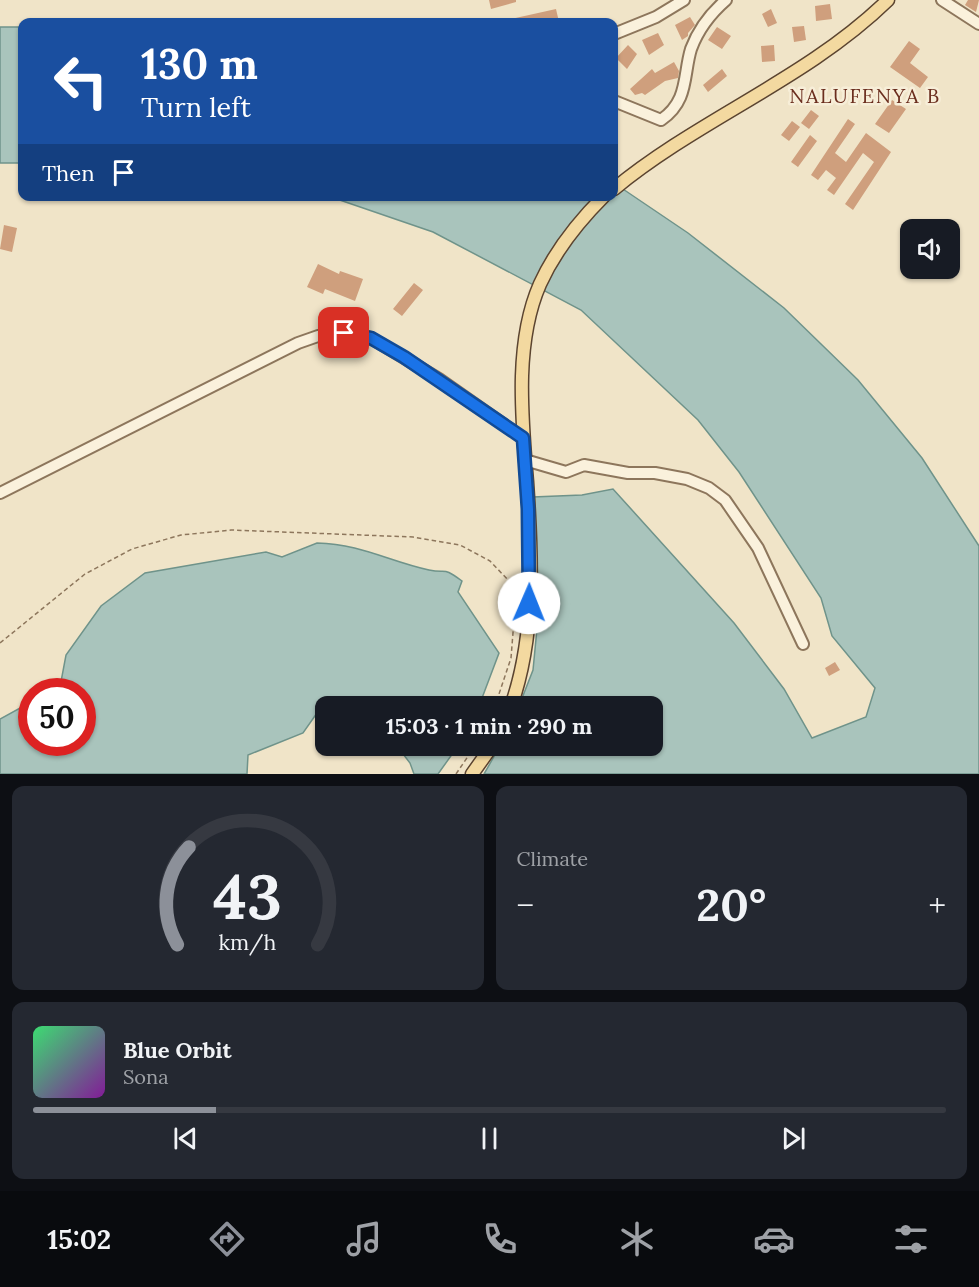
<!DOCTYPE html>
<html lang="en">
<head>
<meta charset="utf-8">
<style>
  :root { --surface:#171b24; --page:#242831; --text:#f1f3f6; --muted:#9ea1a6; --line:#363941; --accent:#8c9099 }
  body { margin:0; font-family:Lora,serif; background:var(--page); color:var(--text); height:100vh; display:flex; flex-direction:column; font-size:22px; white-space:nowrap }
  * { box-sizing:border-box; margin:0 }
  p { font-size:20px; color:var(--muted) }
  .icon { flex:none; width:33px; height:33px; fill:none; stroke:currentColor; stroke-width:2; stroke-linecap:round; stroke-linejoin:round }
  .map { position:relative; height:774px; overflow:hidden }
  .sheet { display:flex; flex-direction:column; gap:12px; padding:12px; background:#0d0f14; flex:1 }
  .sheet>* { flex:none }
  .banner { position:absolute; left:18px; top:18px; width:600px; height:183px; border-radius:12px; box-shadow:0 2px 4px #0004; background:#1a4fa0; color:#fff; overflow:hidden }
  .controls { position:absolute; left:900px; top:219px; display:grid; gap:12px }
  .controls a { display:grid; place-items:center; width:60px; height:60px; border-radius:12px; background:var(--surface); box-shadow:0 2px 4px #0004; font-size:30px }
  .speed { position:absolute; left:18px; top:678px; display:flex; gap:12px; font-size:30px; font-weight:700; text-align:center }
  .speed>* { display:grid; place-content:center; width:78px; height:78px; border-radius:50%; background:var(--surface); box-shadow:0 2px 4px #0004; line-height:1 }
  .speed .limit { border:9px solid #d22; background:#fff; color:#111 }
  .pin { position:absolute; display:grid; place-items:center; width:51px; height:51px; color:#fff; margin:-26px; border-radius:12px; box-shadow:0 3px 9px #0006 }
  .me { position:absolute; width:66px; margin:-33px; rotate:1deg; stroke-linejoin:round; filter:drop-shadow(0 0 4px #0008) }
  .turn { display:flex; align-items:center; gap:21px; height:126px; padding:0 24px; font-size:27px }
  .turn .icon { width:78px; height:78px; stroke-width:2.5 }
  .turn b { display:block; font-size:42px; line-height:51px }
  .then { display:flex; align-items:center; height:57px; padding:0 24px; background:#0003; gap:12px; font-size:22px }
  .big { font-size:45px; font-weight:700; line-height:1.1 }
  .sheet .tile { flex:1; display:flex; flex-direction:column; justify-content:center; gap:9px; min-width:0; padding:0 21px; border-radius:12px; background:var(--page) }
  .sheet .dial { align-items:center; gap:0 }
  .dial svg { height:156px; overflow:visible; fill:none; stroke:var(--line); stroke-width:7; stroke-linecap:round; text-anchor:middle }
  .dial text { fill:var(--text); stroke:none }
  .song { display:flex; align-items:center; gap:18px }
  .cover { width:72px; height:72px; border-radius:9px; background:linear-gradient(135deg,hsl(140 70% 55%),hsl(290 70% 35%)) }
  .played { height:6px; border-radius:3px; background:linear-gradient(90deg,var(--accent) 20%,var(--line) 20%) }
  .keys { display:flex; justify-content:space-around; direction:ltr }
  .heat { display:flex; justify-content:space-between; align-items:center; font-size:33px; direction:ltr }
  .sheet .tiles { flex:1; display:grid; gap:12px; grid-template-columns:1fr 1fr }
  .tile:last-child { grid-column:span 2 }
  .trip { position:absolute; left:315px; top:696px; width:348px; height:60px; border-radius:12px; background:var(--surface); box-shadow:0 2px 4px #0004; font-weight:700; line-height:60px; text-align:center }
  .menu { display:flex; height:96px; justify-content:space-around; align-items:center; background:#090b0e; color:var(--muted) }
  .menu .icon { width:42px; height:42px }
  .menu .active { color:var(--accent) }
  .menu b { font-size:27px; color:var(--text) }
  .map>svg:first-child { display:block }
</style>
</head>
<body>
<div class="map">
<svg width="979" height="774" viewBox="0 0 979 774">
  <rect width="100%" height="100%" fill="#f0e4c8"/>
  <path fill="#a9c4bc" stroke="#6f938a" stroke-width="1.5" d="M0,27H22V163H0Z
    M614,183L688,233L784,308L858,380L922,458L979,546V774H484L500,746H652V706H519L533,670L539,608L533,497L582,495L613,489L734,623L784,689L812,738L866,717L875,688L832,636L821,598L739,472L698,420L581,310L433,232L331,197L614,196Z
    M317,543C361,544 388,561 429,570C448,574 442,566 462,581L458,592L499,653L479,706H326L325,711L317,713L303,733L248,755L247,774H0V719L31,702L32,742H82V692L52,691L60,687L66,655L101,606L145,573L266,552L282,557Z
    M397,746H458L438,774H414L410,763Z"/>
  <path fill="#cf9f7d" d="M489,0H516V2L491,9Z
    M968,0H979L976,12L965,5Z
    M830,4L832,19L816,21L815,6Z
    M556,9L559,22H511V19Z
    M771,9L777,23L768,27L762,14Z
    M690,17L695,25L688,33V36L682,40L675,25Z
    M804,26L806,40L794,42L792,27Z
    M717,27L731,36L722,49L708,40Z
    M658,33L664,45L649,55L642,40Z
    M909,41L920,49L910,63L928,77L920,88L890,67Z
    M628,45L637,54L627,69L616,58Z
    M774,45L775,61L762,62L761,46Z
    M674,62L679,71L678,78L665,81L645,95L642,93L635,95L630,89L652,69L655,73Z
    M722,69L727,76L708,92L703,85Z
    M892,100L906,109L889,133L875,124Z
    M811,110L819,116L809,129L801,123Z
    M848,119L855,124L835,153L846,162L866,133L891,152L853,210L845,204L874,162L863,153L834,195L827,190L836,178L826,170L818,180L811,175Z
    M792,121L800,127L789,141L781,135Z
    M810,135L817,141L798,167L791,162Z
    M4,225L17,228L12,252L0,249Z
    M318,264L339,274L340,271L363,279L355,301L325,289L323,294L307,287Z
    M414,283L423,290L402,316L393,309Z
    M835,662L840,670L829,676L825,668Z"/>
  <g fill="none" stroke-linecap="round" stroke-linejoin="round">
    <g stroke="#8d765c" stroke-width="14">
      <path id="minor" d="M942,0L979,24
        M614,34L656,17L684,0
        M614,101L661,120C689,101 683,75 691,49C698,30 711,13 726,0
        M525,460L566,472L584,465L628,473H655L687,479L709,488L725,500L758,548L803,644
        M0,493L298,343L318,336L344,333L371,338L439,379L523,438"/>
    </g>
    <g stroke="#5b4430" stroke-width="15">
      <path id="major" d="M614,189C700,118 807,79 888,0
        M511,706C536,636 532,555 527,482C522,419 514,343 540,284C555,251 578,222 604,196
        M472,774L492,746"/>
    </g>
    <path stroke="#8d765c" stroke-width="1.5" stroke-dasharray="4.5 3" stroke-linecap="butt" d="M0,643L85,574L132,549L181,535L231,530L413,537L460,545L490,561L509,581L516,595L511,658L495,706
      M456,774L475,746"/>
    <use href="#minor" stroke="#faf1dc" stroke-width="10"/>
    <use href="#major" stroke="#f3d9a0" stroke-width="12"/>
  </g>
  <g fill="none" stroke-linecap="round" stroke-linejoin="round">
    <g stroke="#114b97" stroke-width="15">
      <path id="route" d="M344,333L371,338L404,357L523,438L528,509L529,603"/>
    </g>
    <use href="#route" stroke="#1a73e8" stroke-width="10"/>
  </g>
  <g text-anchor="middle" stroke-width="5" stroke-linejoin="round" paint-order="stroke">
    <g font-size="20" letter-spacing="1.5" fill="#6b2e1e" stroke="#f7eed8">
      <text x="865" y="103">NALUFENYA B</text>
    </g>
  </g>
</svg>
<div class="controls">
<a><svg class="icon" aria-label="sound" viewBox="0 0 24 24"><path d="M4 9h4l5-4v14l-5-4H4zM17 9q2 3 0 6"/></svg></a>
</div>
<div class="speed"><div class="limit">50</div></div>
<div class="pin" style="left:344px;top:333px;background:#d93025"><svg class="icon" aria-label="arrive" viewBox="0 0 24 24"><path d="M6 21V4h12l-3 4 3 4H6"/></svg></div>
<svg class="me" style="left:529px;top:603px" viewBox="-20 -20 40 40"><circle r="19" fill="#fff"/><path d="M0-13L10 11 0 6-10 11z" fill="#1a73e8"/></svg>
<div class="trip">15:03 · 1 min · 290 m</div>
<div class="banner">
<div class="turn"><svg class="icon" aria-label="left" viewBox="0 0 24 24"><path d="M17 20v-9H6M10 6l-5 5 5 5"/></svg><div><b>130 m</b>Turn left</div></div>
<div class="then">Then<svg class="icon" aria-label="arrive" viewBox="0 0 24 24"><path d="M6 21V4h12l-3 4 3 4H6"/></svg></div>
</div>
</div>
<section class="sheet">
<div class="tiles">
<div class="tile dial"><svg viewBox="0 0 100 80">
<path d="M14 69A42 42 0 1 1 86 69"/>
<path d="M14 69A42 42 0 0 1 20 19" stroke="#8c9099"/>
<text x="50" y="56" font-size="32" font-weight="700">43</text>
<text x="50" y="72" font-size="11">km/h</text>
</svg></div>
<div class="tile"><p>Climate</p>
<div class="heat"><a>−</a><b class="big">20°</b><a>+</a></div>
</div>
<div class="tile">
<div class="song"><i class="cover"></i><div><b>Blue Orbit</b><p>Sona</p></div></div>
<div class="played"></div>
<div class="keys"><svg class="icon" aria-label="previous" viewBox="0 0 24 24"><path d="M18 5L8 12l10 7zM5 5v14"/></svg><svg class="icon" aria-label="pause" viewBox="0 0 24 24"><path d="M8 5v14M16 5v14"/></svg><svg class="icon" aria-label="next" viewBox="0 0 24 24"><path d="M6 5l10 7-10 7zM19 5v14"/></svg></div>
</div>
</div>
</section>
<nav class="menu">
<b>15:02</b>
<svg class="icon active" aria-label="directions" viewBox="0 0 24 24"><path d="M12 3l9 9-9 9-9-9zM9 14v-3h6M13 9l2 2-2 2"/></svg>
<svg class="icon" aria-label="music" viewBox="0 0 24 24"><path d="M9 18V5l10-2v13"/><circle cx="6" cy="18" r="3"/><circle cx="16" cy="16" r="3"/></svg>
<svg class="icon" aria-label="phone" viewBox="0 0 24 24"><path d="M5 4h4l2 5-3 2q2 4 5 5l2-3 5 2v4C11 20 4 13 5 4z"/></svg>
<svg class="icon" aria-label="climate" viewBox="0 0 24 24"><path d="M12 3v18M4 7l16 10M4 17L20 7"/></svg>
<svg class="icon" aria-label="car" viewBox="0 0 24 24"><path d="M5 17H2v-5l4-1 3-4h7l3 4 3 1v5h-3M9 17h6M6 11h13"/><circle cx="7" cy="17" r="2"/><circle cx="17" cy="17" r="2"/></svg>
<svg class="icon" aria-label="filters" viewBox="0 0 24 24"><path d="M4 7h16M4 17h16"/><circle cx="9" cy="7" r="2"/><circle cx="15" cy="17" r="2"/></svg>
</nav>
</body>
</html>
